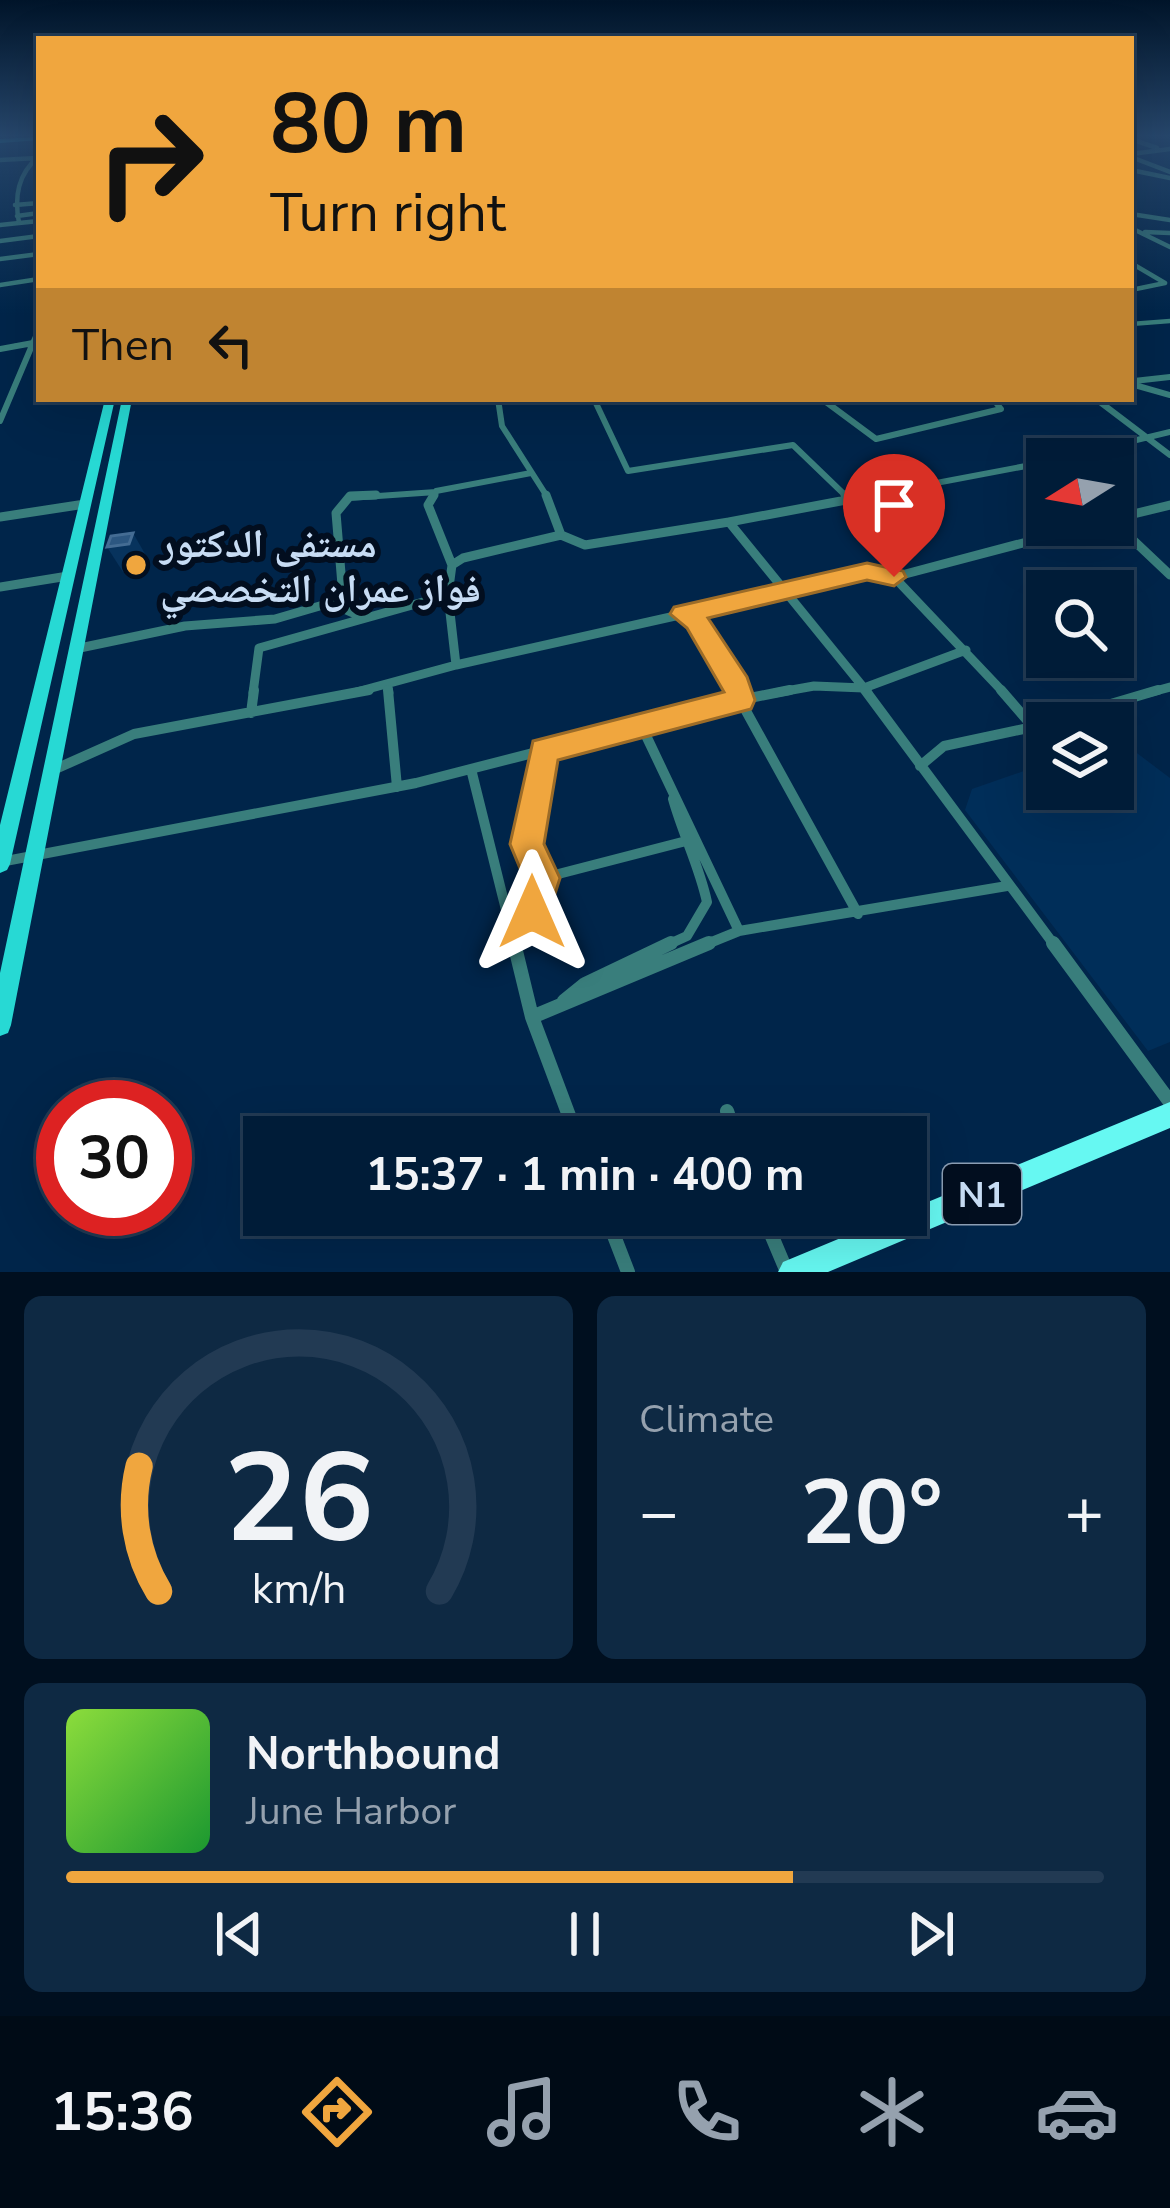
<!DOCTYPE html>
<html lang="en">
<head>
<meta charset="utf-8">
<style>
  :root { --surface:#001c38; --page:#0e2943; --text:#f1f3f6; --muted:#95a1ae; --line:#223a53; --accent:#f0a63e }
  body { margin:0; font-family:"Nunito Sans","Noto Naskh Arabic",sans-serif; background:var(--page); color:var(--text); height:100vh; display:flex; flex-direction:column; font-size:45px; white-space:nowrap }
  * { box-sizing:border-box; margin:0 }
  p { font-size:39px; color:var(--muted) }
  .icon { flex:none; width:66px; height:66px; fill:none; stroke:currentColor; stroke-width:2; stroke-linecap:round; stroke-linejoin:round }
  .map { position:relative; height:1272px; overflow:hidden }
  .panel { display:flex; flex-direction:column; gap:24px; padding:24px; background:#000f1f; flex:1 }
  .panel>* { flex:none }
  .top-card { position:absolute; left:36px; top:36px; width:1098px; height:366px; border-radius:0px; box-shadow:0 12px 48px #0002,0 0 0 3px var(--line); background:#f0a63e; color:#111; overflow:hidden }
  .needle { width:78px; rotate:259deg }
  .fabs { position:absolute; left:1026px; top:438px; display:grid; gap:24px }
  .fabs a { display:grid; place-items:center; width:108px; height:108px; border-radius:0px; background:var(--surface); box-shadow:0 12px 48px #0002,0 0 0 3px var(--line); font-size:60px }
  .speed { position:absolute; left:36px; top:1080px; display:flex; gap:24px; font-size:60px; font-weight:700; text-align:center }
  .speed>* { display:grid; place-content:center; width:156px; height:156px; border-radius:50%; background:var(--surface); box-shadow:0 12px 48px #0002,0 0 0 3px var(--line); line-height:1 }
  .speed .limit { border:18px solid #d22; background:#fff; color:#111 }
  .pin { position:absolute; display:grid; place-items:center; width:102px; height:102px; color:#fff; margin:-123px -51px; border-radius:50% 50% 50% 0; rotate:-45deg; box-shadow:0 0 12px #0007 }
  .pin .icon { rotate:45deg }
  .me { position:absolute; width:132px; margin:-66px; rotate:0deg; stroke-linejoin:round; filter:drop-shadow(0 0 9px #0008) }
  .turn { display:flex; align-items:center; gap:42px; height:252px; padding:0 36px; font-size:54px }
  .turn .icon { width:156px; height:156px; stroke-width:2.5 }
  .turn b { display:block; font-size:84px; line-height:102px }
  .then { display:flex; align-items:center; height:114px; padding:0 36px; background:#0003; gap:24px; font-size:45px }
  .big { font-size:90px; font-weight:700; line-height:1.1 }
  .panel .tile { flex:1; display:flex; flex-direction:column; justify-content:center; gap:18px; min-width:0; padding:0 42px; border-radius:18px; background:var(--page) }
  .panel .dial { align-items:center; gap:0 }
  .dial svg { height:312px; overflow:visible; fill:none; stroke:var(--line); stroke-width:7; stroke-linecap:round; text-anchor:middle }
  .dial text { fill:var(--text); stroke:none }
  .song { display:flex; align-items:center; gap:36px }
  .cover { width:144px; height:144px; border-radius:18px; background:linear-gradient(135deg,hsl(90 70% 55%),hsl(130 70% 35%)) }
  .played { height:12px; border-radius:6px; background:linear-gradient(90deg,var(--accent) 70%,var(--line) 70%) }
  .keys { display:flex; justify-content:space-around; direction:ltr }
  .heat { display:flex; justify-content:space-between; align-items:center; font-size:66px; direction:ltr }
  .panel .tiles { flex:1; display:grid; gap:24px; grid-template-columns:1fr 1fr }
  .tile:last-child { grid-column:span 2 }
  .trip { position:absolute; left:243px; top:1116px; width:684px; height:120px; border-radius:0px; background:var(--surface); box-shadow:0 12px 48px #0002,0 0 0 3px var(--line); font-weight:700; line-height:120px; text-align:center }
  .tab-bar { display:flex; height:192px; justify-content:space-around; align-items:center; background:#000b16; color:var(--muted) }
  .tab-bar .icon { width:84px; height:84px }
  .tab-bar .selected { color:var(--accent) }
  .tab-bar b { font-size:54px; color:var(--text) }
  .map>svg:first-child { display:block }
</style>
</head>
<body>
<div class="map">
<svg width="1170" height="1272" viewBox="0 0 1170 1272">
  <rect width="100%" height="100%" fill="#00254a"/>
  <path fill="#002e59" d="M1117,738L1170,778V1042L1148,1051L965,810L972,789L1047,763V789H1113V740Z"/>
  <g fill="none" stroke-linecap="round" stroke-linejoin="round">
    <path stroke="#397e7c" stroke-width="4.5" d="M1131,139L1157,148
      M1131,154L1170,149
      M39,156C18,174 14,196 19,223L39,221
      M1131,157L1170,172
      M0,160L37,158
      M1131,170L1170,178
      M15,205L39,203
      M1131,214L1170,220
      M17,216L39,213
      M0,225L19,223
      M1131,228L1170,247
      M1145,232L1170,233
      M0,241L39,236
      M0,259L39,254
      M1131,263L1165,283L1131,290
      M0,285L39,279
      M1131,324L1170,321
      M15,346L36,343
      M31,346L39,328"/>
    <path stroke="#397e7c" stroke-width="6" d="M0,349L33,343
      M1134,381L1170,377
      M1131,384L1170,395
      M498,399L502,426L548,498
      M594,399L628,471L793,445L848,498
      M822,399L876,439L1001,409L993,399
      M1096,399L1170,455
      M0,421L33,343
      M1058,459L1170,432
      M349,498L436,492
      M432,498L436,491L531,473
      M857,498L1047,462"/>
    <path stroke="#397e7c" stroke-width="9" d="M434,495L428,505L452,565
      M546,495L561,535L585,545L729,522
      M845,495L851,501
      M0,517L85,504
      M1113,519L1170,505
      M1113,521L1170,575
      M0,587L68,576
      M344,609L336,513L350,496L376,495
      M684,614L867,572L894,577
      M75,649L185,626L275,619L330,603L362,617
      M456,665L448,595L452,565L463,558L561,535
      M388,687L389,693
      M253,693L259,648L448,595
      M353,693L456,665L684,614L711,640L738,693
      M775,693L814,686L864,688L966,650
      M868,693L729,522L873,495
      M1004,693L894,577L1091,525
      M1148,693L1170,687"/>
    <path stroke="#397e7c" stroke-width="10" d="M388,690L397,787
      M790,690L740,700L858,914
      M865,690L1055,946
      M1001,690L1033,727
      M251,713L254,690
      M641,725L739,931L1007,886
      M543,751L527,844L539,879L690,840
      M920,766L944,746L1033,727L1158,690
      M471,769L515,946
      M51,771L134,734L369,690
      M0,862L416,783L740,700L737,690
      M542,878L532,912L555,946
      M665,946L687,936L707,902C699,865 683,835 673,799
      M702,946L739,931"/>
    <path stroke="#397e7c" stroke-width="14" d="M514,943L532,1017
      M553,943L557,950
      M1053,943L1170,1102
      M564,1001L585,984L671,943
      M727,1111L736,1137
      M577,1137L532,1017L709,943
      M606,1215L628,1272
      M763,1215L787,1272"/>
    <path fill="#27d9d4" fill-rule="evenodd" d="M39,137V140L0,143V139Z
      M105,399H115L10,864L7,870L0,873V825Z
      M122,399H132L11,1025L8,1033L0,1036V973Z"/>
    <path fill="#66f8f2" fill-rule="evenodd" d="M1170,1102V1128L828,1272H778L783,1262L896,1215H906V1211Z"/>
  </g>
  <path fill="#07335d" d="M133,533L148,559L145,569L123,572L107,547Z"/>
  <path fill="#2c5781" stroke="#446c93" stroke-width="3" d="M133,533L129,544L107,547L111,536Z"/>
  <linearGradient id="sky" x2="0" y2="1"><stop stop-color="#001429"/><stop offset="0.43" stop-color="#26466b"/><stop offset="1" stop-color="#26466b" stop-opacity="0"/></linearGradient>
  <rect width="1170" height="315" fill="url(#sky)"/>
  <path fill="#f0a63e" stroke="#9c6c28" stroke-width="3" d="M867,563L903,571L906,577L894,586L867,580L708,618L747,677L755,700L751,709L558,760L544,844L560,878L545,925L532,930L519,925L514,912L524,878L510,844L533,741L724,692L687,628L670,614L674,607Z"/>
  <circle fill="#f0a63e" stroke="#020e1f" stroke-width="4.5" cx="136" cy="565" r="12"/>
  <g text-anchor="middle" stroke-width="12" stroke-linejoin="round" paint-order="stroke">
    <rect fill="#020e1f" stroke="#8c9eb4" stroke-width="3" x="943" y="1164" width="78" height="60" rx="9"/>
    <g font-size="36" font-weight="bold" fill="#c7dcf4">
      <text x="982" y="1207">N1</text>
    </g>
    <g font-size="39" font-weight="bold" fill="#c7dcf4" stroke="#020e1f" text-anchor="start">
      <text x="160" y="557">مستفى الدكتور<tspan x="160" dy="45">فواز عمران التخصصي</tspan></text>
    </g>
  </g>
</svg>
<div class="fabs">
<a><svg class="needle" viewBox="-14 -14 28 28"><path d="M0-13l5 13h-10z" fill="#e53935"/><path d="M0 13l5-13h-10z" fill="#95a1ae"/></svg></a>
<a><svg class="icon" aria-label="search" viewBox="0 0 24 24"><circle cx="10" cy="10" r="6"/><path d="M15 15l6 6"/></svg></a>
<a><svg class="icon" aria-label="layers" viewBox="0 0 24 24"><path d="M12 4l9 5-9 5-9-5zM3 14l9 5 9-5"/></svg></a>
</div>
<div class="speed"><div class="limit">30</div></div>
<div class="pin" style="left:894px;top:577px;background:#d93025"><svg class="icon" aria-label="arrive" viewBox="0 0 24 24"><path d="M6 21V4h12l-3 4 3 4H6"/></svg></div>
<svg class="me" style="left:532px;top:912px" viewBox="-20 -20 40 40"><path d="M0-17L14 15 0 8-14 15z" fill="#f0a63e" stroke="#fff" stroke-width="4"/></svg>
<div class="trip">15:37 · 1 min · 400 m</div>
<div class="top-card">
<div class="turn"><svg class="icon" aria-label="right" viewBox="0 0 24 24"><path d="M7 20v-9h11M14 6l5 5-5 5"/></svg><div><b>80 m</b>Turn right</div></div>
<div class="then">Then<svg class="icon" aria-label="left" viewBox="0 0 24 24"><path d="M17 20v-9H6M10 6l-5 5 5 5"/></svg></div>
</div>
</div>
<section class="panel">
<div class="tiles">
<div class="tile dial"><svg viewBox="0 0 100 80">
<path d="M14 69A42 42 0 1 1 86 69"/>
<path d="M14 69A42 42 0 0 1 9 37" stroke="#f0a63e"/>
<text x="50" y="56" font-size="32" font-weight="700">26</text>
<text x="50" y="72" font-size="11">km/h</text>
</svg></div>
<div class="tile"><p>Climate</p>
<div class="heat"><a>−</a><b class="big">20°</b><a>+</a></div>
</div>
<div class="tile">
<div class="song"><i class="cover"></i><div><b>Northbound</b><p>June Harbor</p></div></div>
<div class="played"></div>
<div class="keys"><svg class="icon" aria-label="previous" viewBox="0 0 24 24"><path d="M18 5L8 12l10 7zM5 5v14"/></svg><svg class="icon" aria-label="pause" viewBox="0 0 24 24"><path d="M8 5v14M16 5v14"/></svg><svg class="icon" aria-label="next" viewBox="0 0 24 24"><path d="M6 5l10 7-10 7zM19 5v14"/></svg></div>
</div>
</div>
</section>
<nav class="tab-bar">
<b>15:36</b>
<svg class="icon selected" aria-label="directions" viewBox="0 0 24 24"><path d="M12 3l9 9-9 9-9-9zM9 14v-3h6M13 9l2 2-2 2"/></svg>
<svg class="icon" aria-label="music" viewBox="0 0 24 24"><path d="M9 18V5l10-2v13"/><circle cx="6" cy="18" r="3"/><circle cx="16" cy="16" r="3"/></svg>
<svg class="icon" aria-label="phone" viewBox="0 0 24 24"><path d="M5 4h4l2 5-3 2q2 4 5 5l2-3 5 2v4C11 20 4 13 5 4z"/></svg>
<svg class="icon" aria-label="climate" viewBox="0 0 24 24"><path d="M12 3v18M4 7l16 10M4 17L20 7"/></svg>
<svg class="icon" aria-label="car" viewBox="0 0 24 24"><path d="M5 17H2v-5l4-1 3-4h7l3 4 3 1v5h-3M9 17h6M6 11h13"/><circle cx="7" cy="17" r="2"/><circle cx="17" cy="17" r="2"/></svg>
</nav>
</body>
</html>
